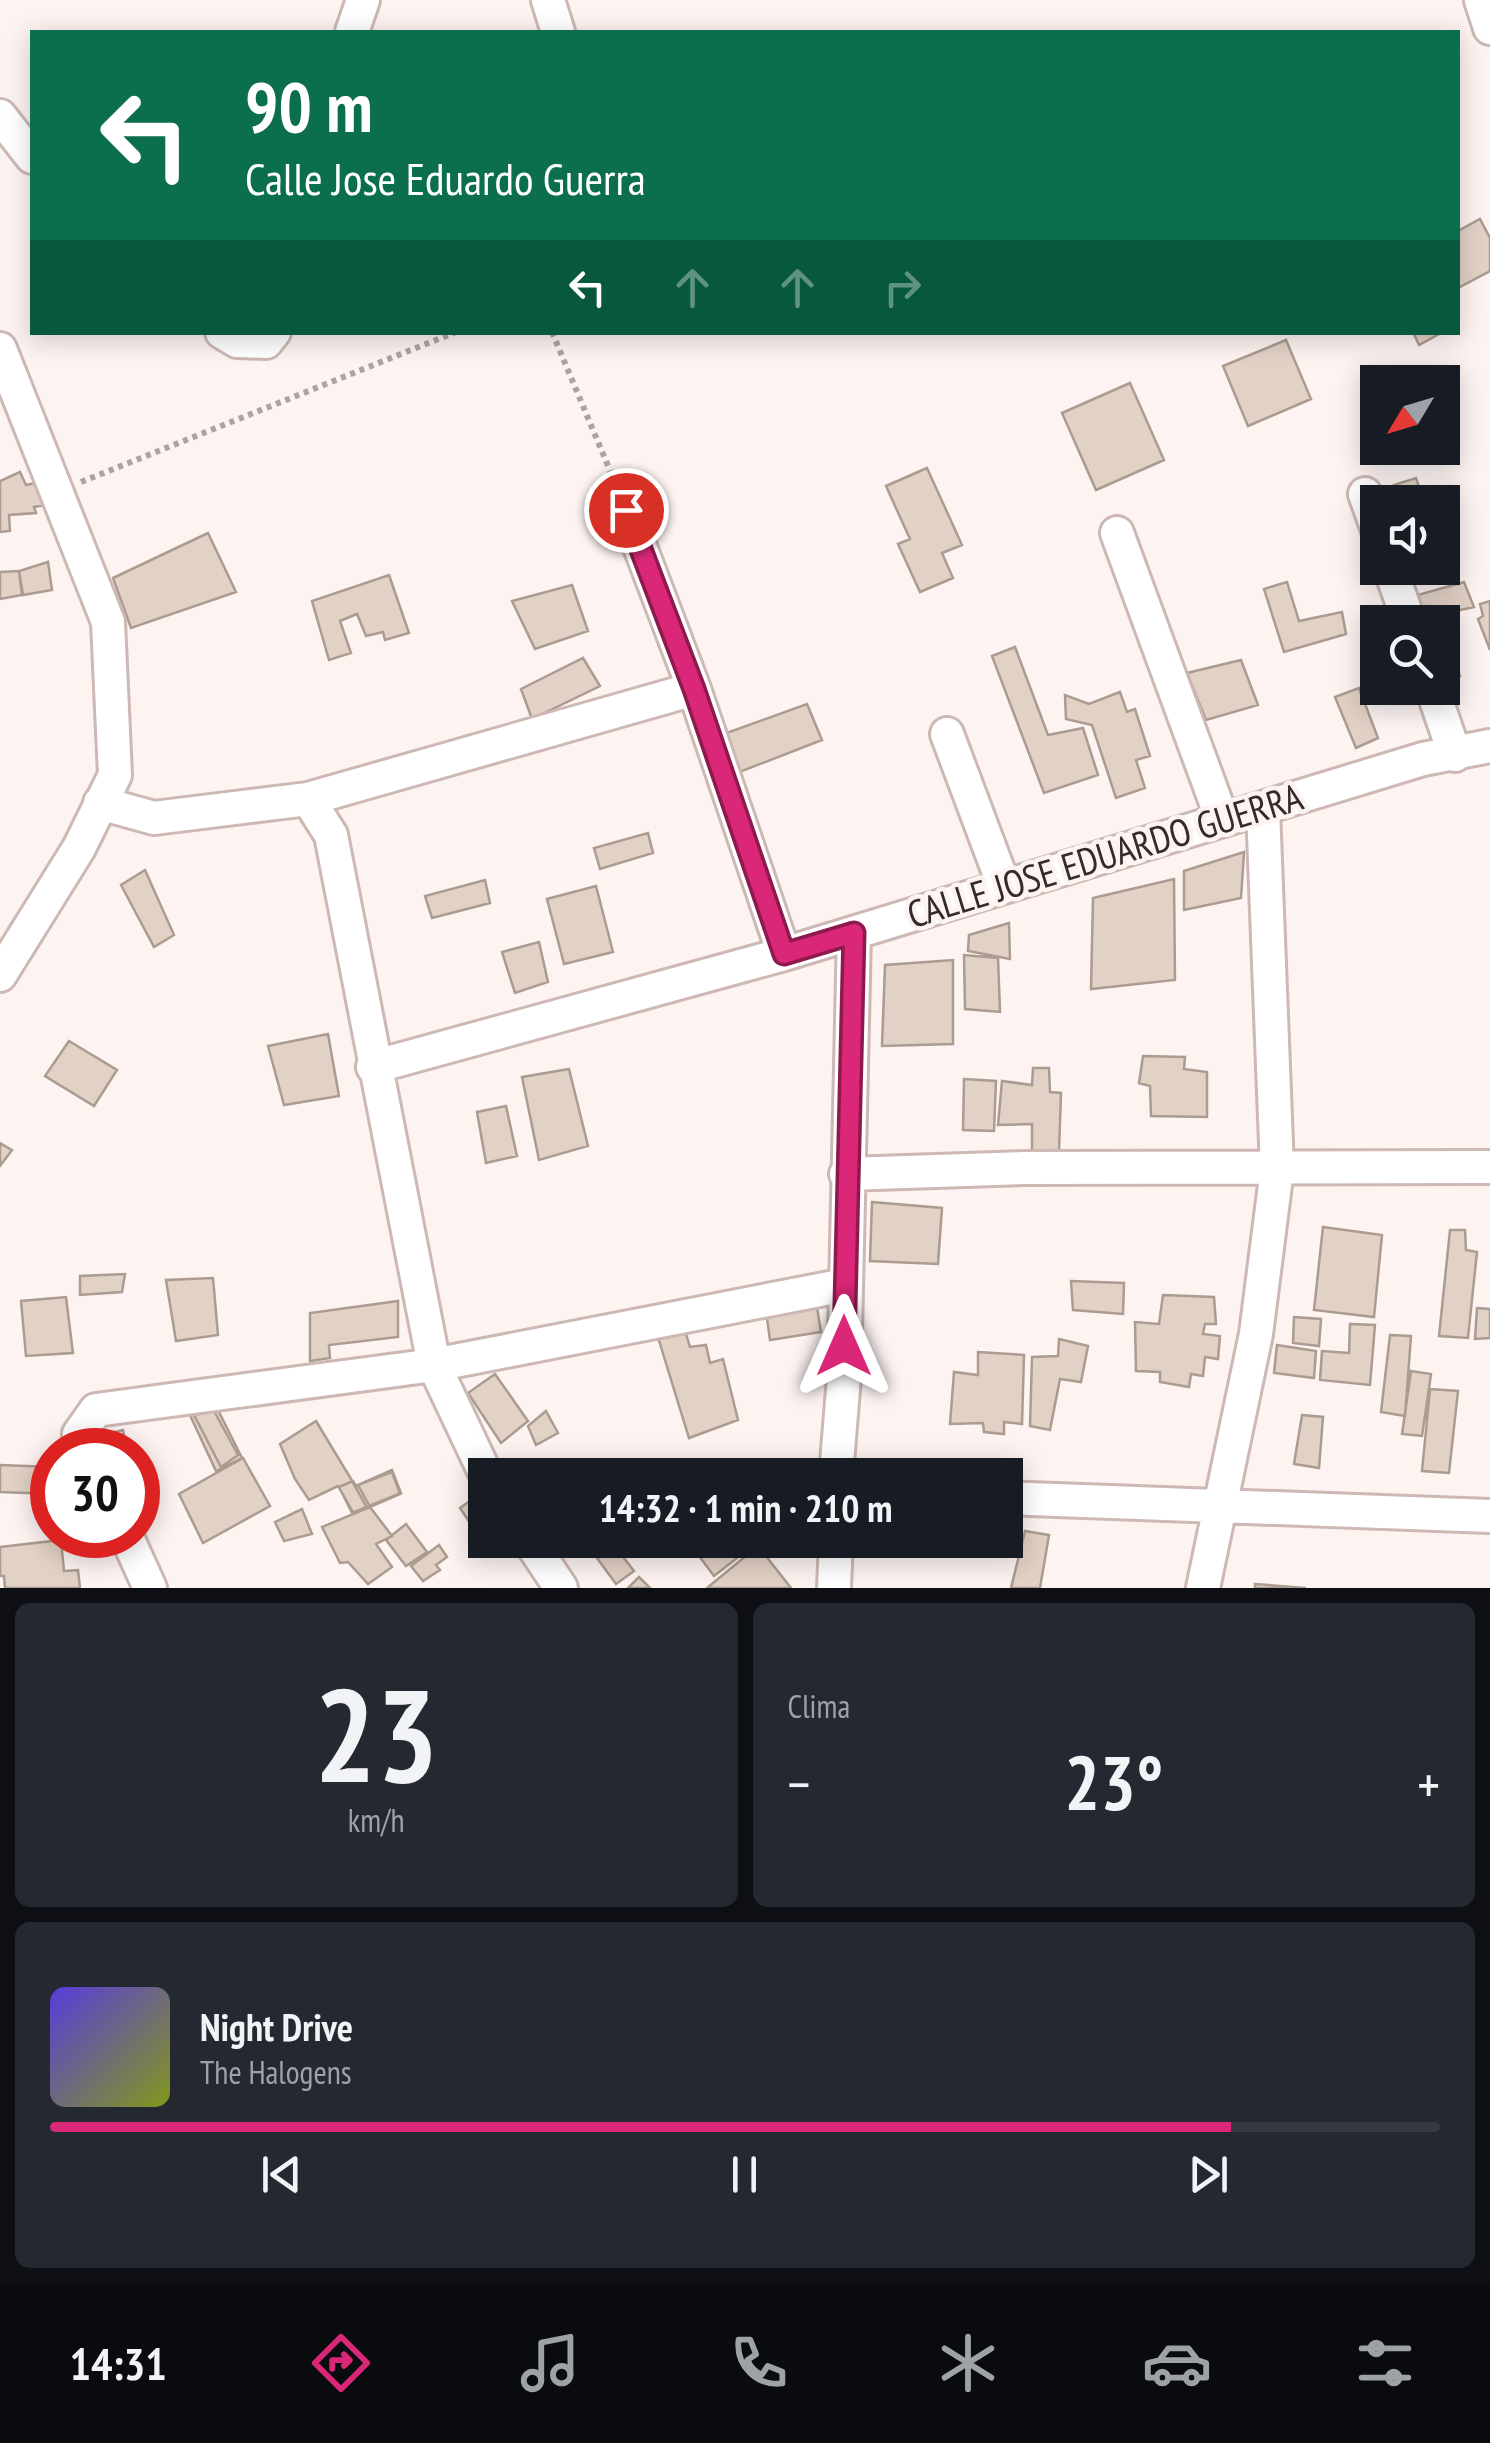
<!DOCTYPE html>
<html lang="es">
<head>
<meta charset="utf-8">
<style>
  :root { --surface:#171b24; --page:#242831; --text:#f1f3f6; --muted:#9ea1a6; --line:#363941; --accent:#db2777 }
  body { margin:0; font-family:"PT Sans Narrow",sans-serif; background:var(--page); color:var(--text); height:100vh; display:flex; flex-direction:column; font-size:38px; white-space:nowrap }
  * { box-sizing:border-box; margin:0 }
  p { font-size:32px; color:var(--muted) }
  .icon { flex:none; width:55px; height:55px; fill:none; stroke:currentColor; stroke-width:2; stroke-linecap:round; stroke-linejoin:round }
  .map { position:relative; height:1588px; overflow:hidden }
  .sheet { display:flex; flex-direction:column; gap:15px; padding:15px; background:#0d0f14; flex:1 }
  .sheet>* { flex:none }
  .hud { position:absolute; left:30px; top:30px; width:1430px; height:305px; border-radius:0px; box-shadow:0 5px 25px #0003; background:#0b6e4f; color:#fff; overflow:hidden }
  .needle { width:65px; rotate:232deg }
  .fabs { position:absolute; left:1360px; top:365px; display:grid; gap:20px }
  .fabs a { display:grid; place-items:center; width:100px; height:100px; border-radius:0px; background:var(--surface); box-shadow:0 5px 25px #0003; font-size:50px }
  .speed { position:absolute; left:30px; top:1428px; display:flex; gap:20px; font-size:50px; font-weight:700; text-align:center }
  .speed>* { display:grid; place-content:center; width:130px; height:130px; border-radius:50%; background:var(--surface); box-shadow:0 5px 25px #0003; line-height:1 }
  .speed .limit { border:15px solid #d22; background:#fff; color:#111 }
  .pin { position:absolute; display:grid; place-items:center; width:85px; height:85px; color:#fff; margin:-42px; border:5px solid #fff; border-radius:50%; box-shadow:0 2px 10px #0007 }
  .me { position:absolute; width:110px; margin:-55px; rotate:0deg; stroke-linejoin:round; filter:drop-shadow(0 0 8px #0008) }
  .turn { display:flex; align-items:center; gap:35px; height:210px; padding:0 50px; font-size:45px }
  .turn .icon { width:130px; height:130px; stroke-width:2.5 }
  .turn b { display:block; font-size:70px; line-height:85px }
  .lanes { display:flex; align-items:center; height:95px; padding:0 50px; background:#0003; justify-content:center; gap:50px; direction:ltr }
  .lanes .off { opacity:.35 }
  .big { font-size:75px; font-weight:600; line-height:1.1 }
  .sheet .card { flex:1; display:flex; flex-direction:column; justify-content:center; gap:15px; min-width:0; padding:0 35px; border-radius:15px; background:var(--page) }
  .sheet .dial { align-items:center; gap:0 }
  .dial b { font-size:130px; line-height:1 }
  .song { display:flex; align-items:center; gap:30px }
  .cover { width:120px; height:120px; border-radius:15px; background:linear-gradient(135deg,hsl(250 70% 55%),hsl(70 70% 35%)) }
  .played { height:10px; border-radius:5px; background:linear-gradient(90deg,var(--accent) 85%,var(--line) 85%) }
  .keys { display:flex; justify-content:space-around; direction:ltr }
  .heat { display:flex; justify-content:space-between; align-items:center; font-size:55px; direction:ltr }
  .sheet .tiles { flex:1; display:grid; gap:15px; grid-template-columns:1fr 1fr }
  .card:last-child { grid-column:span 2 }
  .trip { position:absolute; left:468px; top:1458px; width:555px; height:100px; border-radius:0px; background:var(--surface); box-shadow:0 5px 25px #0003; font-weight:600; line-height:100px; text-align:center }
  .dock { display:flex; height:160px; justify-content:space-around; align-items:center; background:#090b0e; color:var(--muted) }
  .dock .icon { width:70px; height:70px }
  .dock .current { color:var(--accent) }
  .dock b { font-size:45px; color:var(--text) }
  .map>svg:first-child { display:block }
</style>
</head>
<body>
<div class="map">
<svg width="1490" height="1588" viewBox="0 0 1490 1588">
  <rect width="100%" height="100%" fill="#fdf4f2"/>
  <path fill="#e2d1c5" stroke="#ab9b90" stroke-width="2.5" d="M1480,219L1490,238V271L1458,288V231Z
    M1413,332H1443L1419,345Z
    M1286,340L1311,399L1248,426L1223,366Z
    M1130,383L1164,460L1096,490L1062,413Z
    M927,468L962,545L942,553L953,578L920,592L898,544L910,539L886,486Z
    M20,472L26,485L35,483L45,505L34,507L36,513L9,515L10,531L0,532V481Z
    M1416,478L1424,502H1402L1394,485Z
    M208,533L236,592L131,628L113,578Z
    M48,562L52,590L23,595L19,571Z
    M19,571L22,595L0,599V572Z
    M389,575L409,633L385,640L383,632L366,636L357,614L340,621L351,653L329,660L312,601Z
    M1287,582L1299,621L1342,612L1346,634L1284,652L1264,589Z
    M1464,582L1474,607L1418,619L1407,598Z
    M572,585L588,631L535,649L512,601Z
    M1490,601V650L1478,619L1483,616L1480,604Z
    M1015,647L1048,735L1083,728L1098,775L1044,793L992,656Z
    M1449,648L1460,676L1442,682V650Z
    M583,658L600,686L532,719L521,689Z
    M1241,660L1258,705L1206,720L1187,673Z
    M1359,688L1378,738L1356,748L1335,697Z
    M1120,692L1127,712L1135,709L1150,756L1136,760L1145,788L1116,798L1092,725L1066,719L1065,695L1089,704Z
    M807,704L822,740L737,773L721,735Z
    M648,833L653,853L600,869L594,848Z
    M1244,852L1241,898L1184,910V871Z
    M145,870L174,935L154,947L121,885Z
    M1174,879L1175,980L1091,989L1093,898Z
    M485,880L490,903L432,918L425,896Z
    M596,886L613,952L564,964L547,899Z
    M1009,923L1010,959L968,951L969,935Z
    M539,942L548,982L515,993L502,952Z
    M964,955L998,958L1000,1012L965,1009Z
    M953,960V1044L882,1046L885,965Z
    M328,1034L339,1096L284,1105L268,1046Z
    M69,1041L117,1070L94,1106L45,1076Z
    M1143,1056L1185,1057L1184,1069L1207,1072V1117L1151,1116L1150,1086L1139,1083Z
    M1033,1068H1049L1050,1092L1061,1093L1059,1152L1032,1151V1124L998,1125L1002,1081L1032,1085Z
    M569,1069L588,1146L539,1160L522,1077Z
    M964,1079L996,1081L994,1131L963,1130Z
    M506,1106L517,1156L486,1163L477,1112Z
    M0,1143L12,1150L0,1166Z
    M872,1202L942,1208L938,1264L870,1261Z
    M1323,1227L1382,1235L1374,1317L1314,1310Z
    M1450,1230H1465L1466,1250L1477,1252L1468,1338L1439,1336Z
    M125,1274L122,1292L80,1295V1276Z
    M213,1278L218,1335L176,1341L166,1280Z
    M1071,1281L1124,1283L1123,1314L1073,1310Z
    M815,1295L821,1332L770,1340L765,1304Z
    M1163,1295L1214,1297L1216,1324H1205L1203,1334L1220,1336L1218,1359L1205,1357L1203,1376L1191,1374L1189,1387L1160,1382V1372L1136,1371L1135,1322L1159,1324Z
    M66,1297L73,1353L26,1356L21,1301Z
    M398,1301V1337L329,1345L330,1358L310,1361V1313Z
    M1477,1308L1490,1309V1338L1475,1339Z
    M1294,1317L1321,1319L1319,1346L1293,1343Z
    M1350,1324L1375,1325L1370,1385L1320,1380L1322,1351L1349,1353Z
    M684,1327L690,1347L706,1345L710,1363L723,1359L738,1420L689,1438L657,1334Z
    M1390,1335L1411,1336L1405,1416L1381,1412Z
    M1059,1339L1088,1346L1081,1382L1060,1379L1050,1430L1030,1426L1032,1357L1058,1356Z
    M1277,1345L1316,1351L1314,1378L1274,1373Z
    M978,1352L1024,1355L1022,1424L1004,1422V1434L984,1432L983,1423L950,1424L954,1372L978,1375Z
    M1411,1371L1431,1374L1422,1436L1402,1434Z
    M495,1374L528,1421L501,1443L468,1393Z
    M1430,1389L1458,1391L1449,1473L1422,1471Z
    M218,1410L242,1458L216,1471L189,1413Z
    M214,1411L238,1455L221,1467L194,1415Z
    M546,1411L558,1433L536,1445L528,1426Z
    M1302,1415L1323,1417L1319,1468L1294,1464Z
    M316,1421L351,1479L367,1508L354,1514L338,1486L309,1500L295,1479L280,1444Z
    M123,1430L127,1450H98L94,1437Z
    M243,1458L270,1506L203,1543L179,1494Z
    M0,1465L52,1467V1494L0,1492Z
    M392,1470L401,1493L352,1513L339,1487L353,1481L356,1486Z
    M392,1472L400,1494L370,1507L358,1485Z
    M481,1493L485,1526L476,1532L460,1508Z
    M370,1507L392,1536L376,1544L392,1567L368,1584L348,1562L340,1563L322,1527Z
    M302,1509L312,1534L284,1541L275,1522Z
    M406,1524L427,1552L406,1566L386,1540Z
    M1025,1531L1049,1535L1040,1588H1011Z
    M61,1540L64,1571L78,1570L80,1588H5L4,1576H0V1547Z
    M593,1540H624L600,1553Z
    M687,1540H760L714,1576Z
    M439,1545L447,1557L436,1565L440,1570L423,1581L411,1566Z
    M758,1546L791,1588H707Z
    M617,1549L634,1571L616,1584L597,1558Z
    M639,1577L650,1588H628Z
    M1255,1584L1306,1588H1255Z"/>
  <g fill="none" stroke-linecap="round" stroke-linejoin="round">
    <g stroke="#cdb8b4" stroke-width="38">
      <path id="minor" d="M548,0L558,32
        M1481,0L1490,28
        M352,32L363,0
        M0,116L32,157
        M222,332L237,341L266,342L274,332
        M0,349L108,622L115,775L79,848L0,975
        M1365,494L1378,530
        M626,510L694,689L784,954
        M1117,533L1222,819
        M1390,568L1409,622
        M1432,688L1455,755
        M947,734L1004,886
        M308,799L331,835L434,1365L486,1475
        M100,803L154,818L308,799L694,689
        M373,1067L784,954L1423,759L1490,746
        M846,1174L1024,1168L1490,1167
        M86,1450L79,1434L96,1410L434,1365L845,1285
        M836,1475L844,1377L854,933
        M1005,1498L1490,1516
        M126,1535L150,1588
        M529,1540L561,1588
        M834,1588L836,1540
        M1203,1588L1256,1334L1277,1169L1263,809"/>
    </g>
    <path stroke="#ada4a2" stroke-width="6" stroke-dasharray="5 5" stroke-linecap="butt" d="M552,332L616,485
      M81,482L456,332"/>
    <use href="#minor" stroke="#fff" stroke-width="32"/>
  </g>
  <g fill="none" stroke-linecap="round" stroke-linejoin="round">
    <g stroke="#8e194d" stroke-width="25">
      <path id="route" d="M626,510L694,689L784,954L854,933L844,1346"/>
    </g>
    <use href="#route" stroke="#db2777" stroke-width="18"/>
  </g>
  <g text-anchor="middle" stroke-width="9" stroke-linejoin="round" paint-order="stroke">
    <g font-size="38" fill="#332b29" stroke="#fdf4f2">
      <text transform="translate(1105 856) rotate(-17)" y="13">CALLE JOSE EDUARDO GUERRA</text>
    </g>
  </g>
</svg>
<div class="fabs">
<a><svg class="needle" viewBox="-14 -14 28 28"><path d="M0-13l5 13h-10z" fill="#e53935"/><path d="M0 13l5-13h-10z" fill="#9ea1a6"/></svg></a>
<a><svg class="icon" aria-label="sound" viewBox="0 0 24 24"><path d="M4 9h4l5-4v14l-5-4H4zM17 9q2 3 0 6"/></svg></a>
<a><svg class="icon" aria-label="search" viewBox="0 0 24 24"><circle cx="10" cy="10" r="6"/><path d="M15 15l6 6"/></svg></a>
</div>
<div class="speed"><div class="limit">30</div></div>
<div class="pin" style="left:626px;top:510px;background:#d93025"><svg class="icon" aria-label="arrive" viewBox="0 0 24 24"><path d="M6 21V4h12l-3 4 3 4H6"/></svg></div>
<svg class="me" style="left:844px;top:1346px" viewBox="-20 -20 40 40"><path d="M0-17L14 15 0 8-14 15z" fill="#db2777" stroke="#fff" stroke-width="4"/></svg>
<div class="trip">14:32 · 1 min · 210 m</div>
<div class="hud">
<div class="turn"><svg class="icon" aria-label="left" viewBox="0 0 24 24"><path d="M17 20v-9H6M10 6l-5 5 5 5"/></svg><div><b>90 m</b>Calle Jose Eduardo Guerra</div></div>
<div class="lanes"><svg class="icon" aria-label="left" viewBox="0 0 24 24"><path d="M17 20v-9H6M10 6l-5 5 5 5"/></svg><svg class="icon off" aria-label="ahead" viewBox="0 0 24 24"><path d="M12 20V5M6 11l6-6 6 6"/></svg><svg class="icon off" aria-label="ahead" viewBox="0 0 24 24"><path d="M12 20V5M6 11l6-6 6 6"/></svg><svg class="icon off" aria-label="right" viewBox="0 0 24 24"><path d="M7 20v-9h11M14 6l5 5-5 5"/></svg></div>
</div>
</div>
<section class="sheet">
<div class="tiles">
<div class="card dial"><b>23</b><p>km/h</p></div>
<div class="card"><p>Clima</p>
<div class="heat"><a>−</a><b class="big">23°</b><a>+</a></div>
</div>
<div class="card">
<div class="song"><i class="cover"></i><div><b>Night Drive</b><p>The Halogens</p></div></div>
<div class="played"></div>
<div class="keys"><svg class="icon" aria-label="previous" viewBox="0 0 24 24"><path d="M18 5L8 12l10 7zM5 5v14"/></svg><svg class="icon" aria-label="pause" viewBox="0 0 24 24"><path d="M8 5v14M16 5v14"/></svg><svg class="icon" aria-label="next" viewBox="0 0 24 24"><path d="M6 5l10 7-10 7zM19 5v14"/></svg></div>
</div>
</div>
</section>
<nav class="dock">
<b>14:31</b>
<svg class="icon current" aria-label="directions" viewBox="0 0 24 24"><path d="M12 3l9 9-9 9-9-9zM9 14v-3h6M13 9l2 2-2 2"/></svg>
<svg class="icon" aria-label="music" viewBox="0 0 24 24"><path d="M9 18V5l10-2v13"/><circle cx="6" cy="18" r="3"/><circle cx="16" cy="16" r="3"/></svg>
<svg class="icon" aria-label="phone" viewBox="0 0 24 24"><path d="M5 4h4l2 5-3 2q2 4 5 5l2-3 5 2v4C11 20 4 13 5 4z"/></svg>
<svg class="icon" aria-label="climate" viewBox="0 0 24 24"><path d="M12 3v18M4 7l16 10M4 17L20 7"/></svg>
<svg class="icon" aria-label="car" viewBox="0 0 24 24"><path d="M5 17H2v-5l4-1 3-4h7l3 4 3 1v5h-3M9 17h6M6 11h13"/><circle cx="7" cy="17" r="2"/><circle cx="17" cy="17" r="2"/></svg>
<svg class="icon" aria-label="filters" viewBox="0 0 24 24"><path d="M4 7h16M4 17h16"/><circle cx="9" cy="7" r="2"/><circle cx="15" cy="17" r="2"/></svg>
</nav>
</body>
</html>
